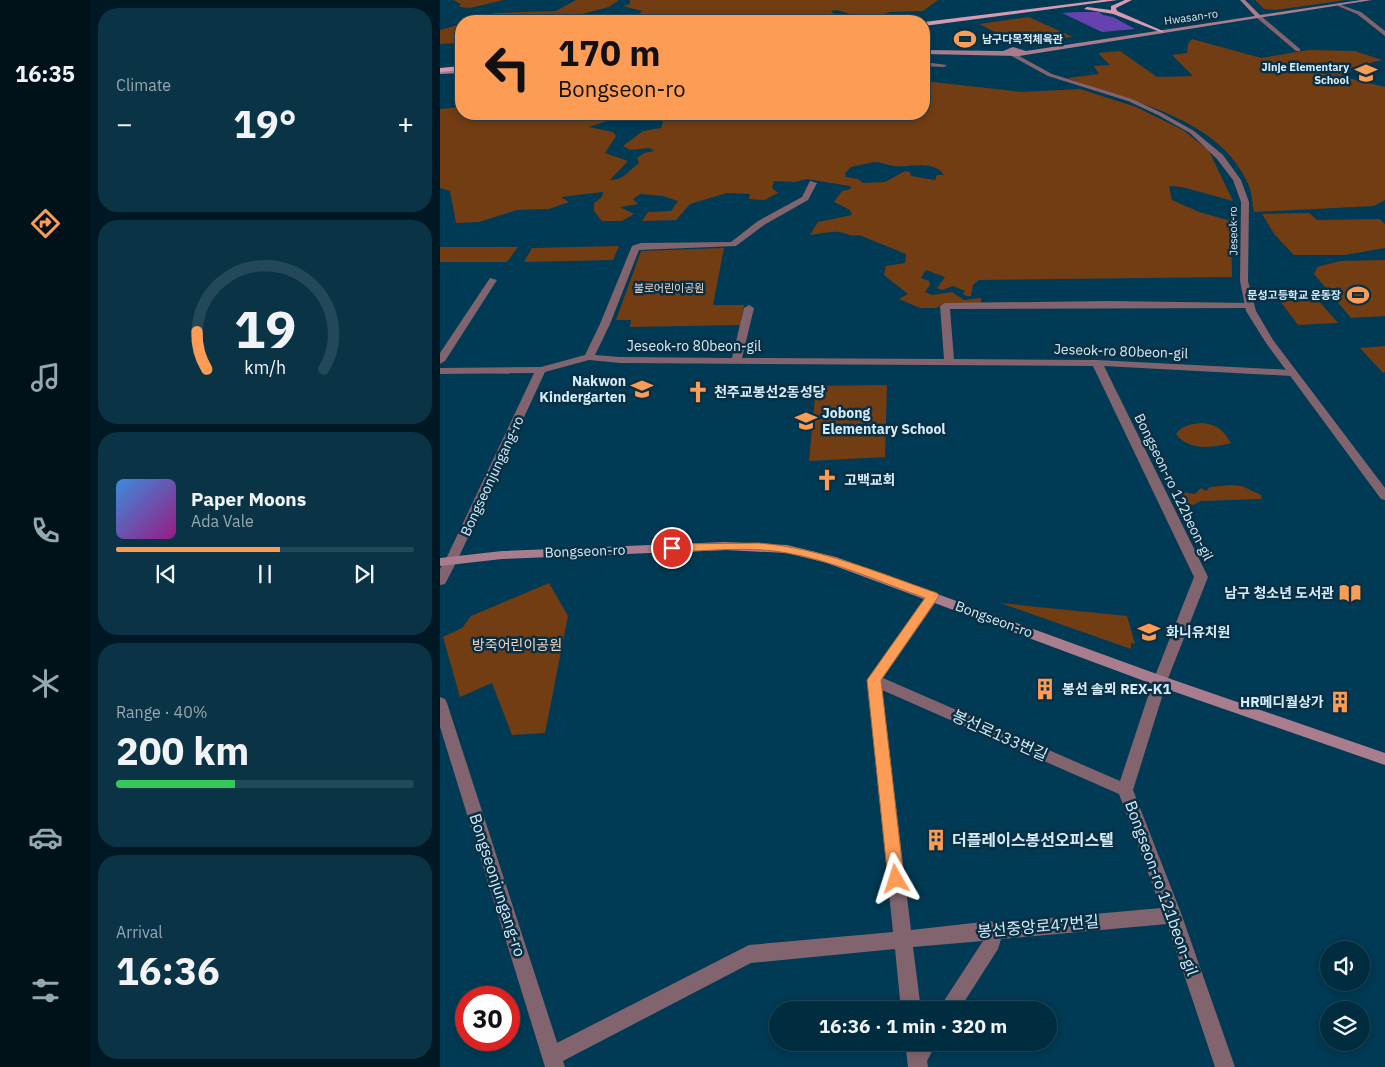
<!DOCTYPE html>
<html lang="en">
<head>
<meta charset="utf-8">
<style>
  :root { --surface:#002c3f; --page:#0a3446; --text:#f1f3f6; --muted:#95a7b0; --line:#224859; --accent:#fd9c55 }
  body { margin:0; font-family:"IBM Plex Sans","Noto Sans KR",sans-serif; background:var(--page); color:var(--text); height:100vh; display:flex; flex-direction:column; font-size:19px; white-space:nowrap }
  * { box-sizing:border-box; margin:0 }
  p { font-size:16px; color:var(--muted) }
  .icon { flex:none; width:28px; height:28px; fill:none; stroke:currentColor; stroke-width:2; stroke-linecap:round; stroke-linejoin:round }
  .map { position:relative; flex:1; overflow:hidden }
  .details { display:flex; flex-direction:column; gap:8px; padding:8px; background:#001823; width:350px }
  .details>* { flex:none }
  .guide { position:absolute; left:15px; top:15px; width:475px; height:105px; border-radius:20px; box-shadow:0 2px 8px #0003,0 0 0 1px var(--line); background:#fd9c55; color:#111; overflow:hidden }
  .tools { position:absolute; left:880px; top:941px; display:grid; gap:10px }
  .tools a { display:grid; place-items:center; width:50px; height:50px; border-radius:50%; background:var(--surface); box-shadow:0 2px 8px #0003,0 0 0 1px var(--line); font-size:25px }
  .speed { position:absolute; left:15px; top:986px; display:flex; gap:10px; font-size:25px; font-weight:700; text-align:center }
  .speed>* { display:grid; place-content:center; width:65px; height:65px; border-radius:50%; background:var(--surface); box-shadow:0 2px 8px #0003,0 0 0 1px var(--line); line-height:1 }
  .speed .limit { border:8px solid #d22; background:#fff; color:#111 }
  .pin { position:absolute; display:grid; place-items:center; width:42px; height:42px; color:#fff; margin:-21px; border:2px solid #fff; border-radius:50%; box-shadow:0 1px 5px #0007 }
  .me { position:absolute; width:55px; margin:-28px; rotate:354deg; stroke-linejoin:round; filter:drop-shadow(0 0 4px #0008) }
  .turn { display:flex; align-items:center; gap:18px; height:105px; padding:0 20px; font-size:22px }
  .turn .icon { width:65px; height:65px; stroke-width:2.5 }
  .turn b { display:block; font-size:35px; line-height:42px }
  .big { font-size:38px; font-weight:700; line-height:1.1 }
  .details .tile { flex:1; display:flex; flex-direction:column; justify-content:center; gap:8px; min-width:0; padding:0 18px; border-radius:20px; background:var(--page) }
  .details .dial { align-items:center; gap:0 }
  .dial svg { height:130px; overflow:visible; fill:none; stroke:var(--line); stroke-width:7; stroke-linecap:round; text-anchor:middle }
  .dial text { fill:var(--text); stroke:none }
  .song { display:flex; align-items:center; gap:15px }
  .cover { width:60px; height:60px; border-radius:8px; background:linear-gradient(135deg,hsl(210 70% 55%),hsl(310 70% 35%)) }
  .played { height:5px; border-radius:2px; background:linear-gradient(90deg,var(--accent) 55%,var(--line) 55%) }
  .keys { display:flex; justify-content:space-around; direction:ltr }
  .heat { display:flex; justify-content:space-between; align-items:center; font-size:28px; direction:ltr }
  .charge { height:8px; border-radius:4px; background:linear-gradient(90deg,#34c759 40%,var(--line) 0) }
  .trip { position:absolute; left:329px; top:1001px; width:288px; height:50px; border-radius:25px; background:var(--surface); box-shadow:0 2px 8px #0003,0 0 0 1px var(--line); font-weight:700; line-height:50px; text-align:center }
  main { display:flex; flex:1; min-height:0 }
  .menu { display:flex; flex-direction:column; width:90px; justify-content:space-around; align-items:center; background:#001219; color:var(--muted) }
  .menu .icon { width:35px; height:35px }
  .menu .active { color:var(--accent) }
  .menu b { font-size:22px; color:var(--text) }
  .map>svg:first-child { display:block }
</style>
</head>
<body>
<main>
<nav class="menu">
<b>16:35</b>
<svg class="icon active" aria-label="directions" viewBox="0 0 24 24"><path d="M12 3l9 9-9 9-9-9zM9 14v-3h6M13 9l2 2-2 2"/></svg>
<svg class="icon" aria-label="music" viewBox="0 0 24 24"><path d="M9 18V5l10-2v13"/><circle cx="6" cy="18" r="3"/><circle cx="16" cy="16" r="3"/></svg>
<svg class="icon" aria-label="phone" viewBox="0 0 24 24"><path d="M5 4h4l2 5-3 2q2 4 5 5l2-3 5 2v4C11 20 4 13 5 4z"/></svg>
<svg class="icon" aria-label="climate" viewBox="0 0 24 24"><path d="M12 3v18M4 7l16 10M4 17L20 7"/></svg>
<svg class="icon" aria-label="car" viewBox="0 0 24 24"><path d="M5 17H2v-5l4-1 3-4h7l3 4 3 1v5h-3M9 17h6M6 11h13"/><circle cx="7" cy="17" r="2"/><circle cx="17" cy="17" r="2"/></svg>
<svg class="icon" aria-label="filters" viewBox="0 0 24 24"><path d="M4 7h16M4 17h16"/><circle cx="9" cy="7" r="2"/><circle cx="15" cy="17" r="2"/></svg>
</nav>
<section class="details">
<div class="tile"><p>Climate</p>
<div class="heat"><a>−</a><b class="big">19°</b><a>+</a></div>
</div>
<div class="tile dial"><svg viewBox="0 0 100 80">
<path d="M14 69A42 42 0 1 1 86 69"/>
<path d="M14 69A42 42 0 0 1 8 46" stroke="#fd9c55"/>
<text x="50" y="56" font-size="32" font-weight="700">19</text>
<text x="50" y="72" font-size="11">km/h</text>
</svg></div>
<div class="tile">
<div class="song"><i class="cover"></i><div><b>Paper Moons</b><p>Ada Vale</p></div></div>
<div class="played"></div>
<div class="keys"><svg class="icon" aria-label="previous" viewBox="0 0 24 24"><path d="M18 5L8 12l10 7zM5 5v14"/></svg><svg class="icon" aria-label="pause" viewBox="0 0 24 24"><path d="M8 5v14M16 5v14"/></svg><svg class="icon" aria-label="next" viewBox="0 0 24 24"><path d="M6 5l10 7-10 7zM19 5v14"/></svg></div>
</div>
<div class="tile"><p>Range · 40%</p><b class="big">200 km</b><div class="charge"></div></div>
<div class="tile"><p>Arrival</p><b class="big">16:36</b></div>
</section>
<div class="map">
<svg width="945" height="1067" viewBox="0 0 945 1067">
  <rect width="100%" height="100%" fill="#003a54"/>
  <path fill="#723d13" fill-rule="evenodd" d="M13,0H64L30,8L19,7L21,4Z
    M136,0H188H179L169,7L115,21H28L55,13L116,11Z
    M190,0H498L483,11L451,12L426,19L397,10L391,11L394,14L364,21H178L183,19L195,18L202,11L183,6L190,4Z
    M815,0H905L836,10L824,9Z
    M589,17L633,37L579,44L539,24Z
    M21,24V43L0,44V30Z
    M752,39L821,58L868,50L915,51L942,60L906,69L908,78L945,87V200L934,206L814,212C812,203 812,193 809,186C780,116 689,102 627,78L659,74L654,66L670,65L658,53L680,51L717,77L753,76L732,55L747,53L748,44Z
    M484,81L582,92L640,89L696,107L743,130L769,151L793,201L742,187L729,186L732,200L759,212L791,221L792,277L539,280L533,285L531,296H526L523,294L525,291L513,286L502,290L497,288L505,277L486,270L481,278L489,281L490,285L485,292L492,295L512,292L524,300L541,298V303L500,305L497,308H480L459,299L468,294L444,275L446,266L465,263L466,254L419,235C410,237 407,233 399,232C390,231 380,234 370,235L378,222L412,215L410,210L394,202L402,191L411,189L410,186L367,179L355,182L334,181L332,188L338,193L325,200L309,199L310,194L287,193L250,204L236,220L202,221L208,212L231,211L238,201L223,196L200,194L193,199L198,204L180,207L194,214L182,221H162L154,211V203L162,197L163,192L121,197L129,202L109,209L77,210L39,222L16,223L10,191L0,188V109L21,107V114H484ZM185,115H216L223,122L221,128L203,131L183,146L190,150L210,148L214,151L204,153L197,158L199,163C189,170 183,181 170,180L188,161L165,153L176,136L173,132L149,127ZM434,162C441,162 447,165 454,166C470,168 493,159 504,175H497L495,180L471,176L470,172L465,171L445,182L423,183L418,179L406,177L405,173L411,167Z
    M869,213L877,220L940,219L945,224V248L904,255H854L835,235L822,214Z
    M179,246L173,260L84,262L92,248Z
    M0,247H78L67,262H0Z
    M284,248L273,305H304L300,325L190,327L191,320H176L201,251Z
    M945,260V316L911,318L874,274L877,267L900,261Z
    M878,300L898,323L858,325L840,301Z
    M945,346V372L943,373L920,348Z
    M447,385L445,457L369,461L376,386Z
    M763,423C778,425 783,430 791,443C773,448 748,451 736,434C743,424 752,424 763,423Z
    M791,485L802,486L821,495L822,499L761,501L753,505L743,502L740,493L742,492L755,494L761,488L766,491L770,487Z
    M109,583L128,616L105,733L72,735L52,683L20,697L3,637L22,628L31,616Z
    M560,603L687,616L695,644L691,643V649Z"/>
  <path fill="#6642ae" d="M637,12H659L663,15L673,17L695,29L662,32L622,13Z"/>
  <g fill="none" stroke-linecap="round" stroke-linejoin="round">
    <path fill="#81646e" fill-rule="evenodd" d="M898,4L921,12L945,31V36L917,14L898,6Z
      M817,16H821L860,49V51H856L817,18Z
      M484,62L507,65L504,67L484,66Z
      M370,181L377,183L368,200L324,225L296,246L199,250L170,324L155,355L180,357L292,358L304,308L309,305L314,308L302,358L504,359L500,306L505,303L669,301L810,303L813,304V308L510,309L514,359L657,360L852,370L857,373L852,376L664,366L768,577L727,681L693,790L741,913L795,1067H775L727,924L561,939L558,949L519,1010H498L543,941L473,947L481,1010H461L455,949L311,963L119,1063L112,1066L105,1063L102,1056L105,1049L309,945L453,932L427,680L488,593H498L500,596L443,678L680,781L713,681L754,577L653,366L180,363L149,360L105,372L17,561L16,564H6L5,561L94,373L0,374V368L101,367L145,355L160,324L192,246L201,243L291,242L318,221L362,197ZM442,690L679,794L721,908L554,923L551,921L471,930Z
      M50,278L57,280L5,361L0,364V353Z
      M465,1042H497L487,1061L488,1067H468Z"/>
    <path fill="#81646e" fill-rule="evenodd" d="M568,52H572L612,74L692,99L722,113L754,131L783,155L801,180L809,202L808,281L816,311L833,340L945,488V500L941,499L826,343L806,311L800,281L801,202L793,180L777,159L750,133L718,115L688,101L608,76L568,54Z
      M11,557L17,561L5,584L0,585V569L6,558Z
      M0,697L5,699L7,703L125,1067H105L0,727Z"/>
    <path fill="#aa7d8e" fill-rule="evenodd" d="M800,0H805L820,15L921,0H932L579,56L484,54V50L563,51L573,47L586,51L815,16Z
      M21,69V73L0,74V70Z
      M285,542L347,545L396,557L725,677L945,753V765L715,685L387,563L347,553L285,550L62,559L0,566V558L62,551Z"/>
    <path fill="#d89ab1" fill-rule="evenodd" d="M662,0H678L484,26V22Z
      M685,0H692L676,8L677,11L723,31V33L673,14L644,9L647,7L671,10V6Z
      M21,66V70L0,72V68Z"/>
  </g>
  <path fill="#fd9c55" stroke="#a46537" d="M319,543C381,548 439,573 497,593L499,596L441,680L464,879L462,884L456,886L451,884L448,879L427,680L485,598C440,582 394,561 347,553C310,546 269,551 232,552L226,548L232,544Z"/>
  <defs>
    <g id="stadium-bare" transform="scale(1.725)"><path d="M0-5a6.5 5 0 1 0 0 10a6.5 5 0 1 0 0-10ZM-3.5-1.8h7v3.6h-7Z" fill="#fd9c55" stroke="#0a2f42" stroke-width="2.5" paint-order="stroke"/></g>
    <g id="school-bare" transform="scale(1.725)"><path d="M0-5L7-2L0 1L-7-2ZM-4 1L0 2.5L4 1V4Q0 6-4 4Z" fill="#fd9c55" stroke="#0a2f42" stroke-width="2.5" paint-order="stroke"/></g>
    <g id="church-bare" transform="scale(1.725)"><path d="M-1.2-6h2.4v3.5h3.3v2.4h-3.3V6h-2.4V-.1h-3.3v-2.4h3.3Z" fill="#fd9c55" stroke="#0a2f42" stroke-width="2.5" paint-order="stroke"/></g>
    <g id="library-bare" transform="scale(1.725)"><path d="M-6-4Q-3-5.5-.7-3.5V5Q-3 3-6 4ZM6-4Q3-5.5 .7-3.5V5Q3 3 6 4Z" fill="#fd9c55" stroke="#0a2f42" stroke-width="2.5" paint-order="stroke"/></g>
    <g id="building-bare" transform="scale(1.725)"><path d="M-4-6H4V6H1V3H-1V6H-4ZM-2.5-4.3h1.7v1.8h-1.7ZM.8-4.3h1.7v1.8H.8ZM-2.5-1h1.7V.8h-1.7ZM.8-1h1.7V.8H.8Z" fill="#fd9c55" stroke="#0a2f42" stroke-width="2.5" paint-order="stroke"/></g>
  </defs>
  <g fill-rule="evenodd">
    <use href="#stadium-bare" x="525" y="39"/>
    <use href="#school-bare" x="926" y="73"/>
    <use href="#stadium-bare" x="918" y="295"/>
    <use href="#school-bare" x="202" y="389"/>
    <use href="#church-bare" x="258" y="392"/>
    <use href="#school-bare" x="366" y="421"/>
    <use href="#church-bare" x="387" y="480"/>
    <use href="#library-bare" x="910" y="593"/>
    <use href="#school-bare" x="709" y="632"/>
    <use href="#building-bare" x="605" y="689"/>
    <use href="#building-bare" x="900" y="702"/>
    <use href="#building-bare" x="496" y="840"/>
  </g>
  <g text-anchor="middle" stroke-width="5" stroke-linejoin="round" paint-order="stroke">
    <g font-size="11" fill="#d2ecfc" stroke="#0a2f42">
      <text transform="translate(751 17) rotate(-8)" y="4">Hwasan-ro</text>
      <text transform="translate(793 231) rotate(-91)" y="4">Jeseok-ro</text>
    </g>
    <g font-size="11" font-weight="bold" fill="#d2ecfc" stroke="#0a2f42" text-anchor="end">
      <text x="542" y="43" text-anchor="start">남구다목적체육관</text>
      <text x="909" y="71">Jinje Elementary<tspan x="909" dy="13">School</tspan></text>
      <text x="901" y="299">문성고등학교 운동장</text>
    </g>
    <g font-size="11" fill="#efd4c2" stroke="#0a2f42">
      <text x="229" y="292">불로어린이공원</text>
    </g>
    <g font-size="14" fill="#d2ecfc" stroke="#0a2f42">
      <text x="254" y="351">Jeseok-ro 80beon-gil</text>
      <text transform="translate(681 351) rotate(2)" y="5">Jeseok-ro 80beon-gil</text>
      <text transform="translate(52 476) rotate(-65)" y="5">Bongseonjungang-ro</text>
      <text transform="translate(734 487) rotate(64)" y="5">Bongseon-ro 122beon-gil</text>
      <text transform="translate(145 551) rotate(-2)" y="5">Bongseon-ro</text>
      <text transform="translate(554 619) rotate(20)" y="5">Bongseon-ro</text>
    </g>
    <g font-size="14" font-weight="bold" fill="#d2ecfc" stroke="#0a2f42" text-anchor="start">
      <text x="186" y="386" text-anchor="end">Nakwon<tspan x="186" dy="16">Kindergarten</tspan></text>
      <text x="274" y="397">천주교봉선2동성당</text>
      <text x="382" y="418">Jobong<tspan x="382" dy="16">Elementary School</tspan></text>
      <text x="404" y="485">고백교회</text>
      <text x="894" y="598" text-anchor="end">남구 청소년 도서관</text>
      <text x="726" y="637">화니유치원</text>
      <text x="622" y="694">봉선 솔뫼 REX-K1</text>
      <text x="884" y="707" text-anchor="end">HR메디월상가</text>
    </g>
    <g font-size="14" fill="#efd4c2" stroke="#0a2f42">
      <text x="77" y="650">방죽어린이공원</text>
    </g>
    <g font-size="16" fill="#d2ecfc" stroke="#0a2f42">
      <text transform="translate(560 735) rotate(24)" y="6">봉선로133번길</text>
      <text transform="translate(58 885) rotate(72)" y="6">Bongseonjungang-ro</text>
      <text transform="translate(722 888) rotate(70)" y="6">Bongseon-ro 121beon-gil</text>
      <text transform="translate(598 926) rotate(-5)" y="6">봉선중앙로47번길</text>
    </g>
    <g font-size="16" font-weight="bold" fill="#d2ecfc" stroke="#0a2f42" text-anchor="start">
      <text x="512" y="846">더플레이스봉선오피스텔</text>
    </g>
  </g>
</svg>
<div class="tools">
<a><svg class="icon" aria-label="sound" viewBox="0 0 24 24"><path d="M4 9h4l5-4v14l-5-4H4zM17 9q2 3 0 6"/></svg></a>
<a><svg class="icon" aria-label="layers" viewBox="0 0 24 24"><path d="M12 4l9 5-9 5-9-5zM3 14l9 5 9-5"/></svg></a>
</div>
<div class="speed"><div class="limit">30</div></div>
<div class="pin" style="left:232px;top:548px;background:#d93025"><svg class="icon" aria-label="arrive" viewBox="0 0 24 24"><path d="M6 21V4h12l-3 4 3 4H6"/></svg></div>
<svg class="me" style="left:456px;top:879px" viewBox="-20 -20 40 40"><path d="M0-17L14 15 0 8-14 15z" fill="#fd9c55" stroke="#fff" stroke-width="4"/></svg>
<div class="trip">16:36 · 1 min · 320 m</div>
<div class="guide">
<div class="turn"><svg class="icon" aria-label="left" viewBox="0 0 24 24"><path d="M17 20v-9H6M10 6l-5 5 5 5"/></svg><div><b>170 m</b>Bongseon-ro</div></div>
</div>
</div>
</main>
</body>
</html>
